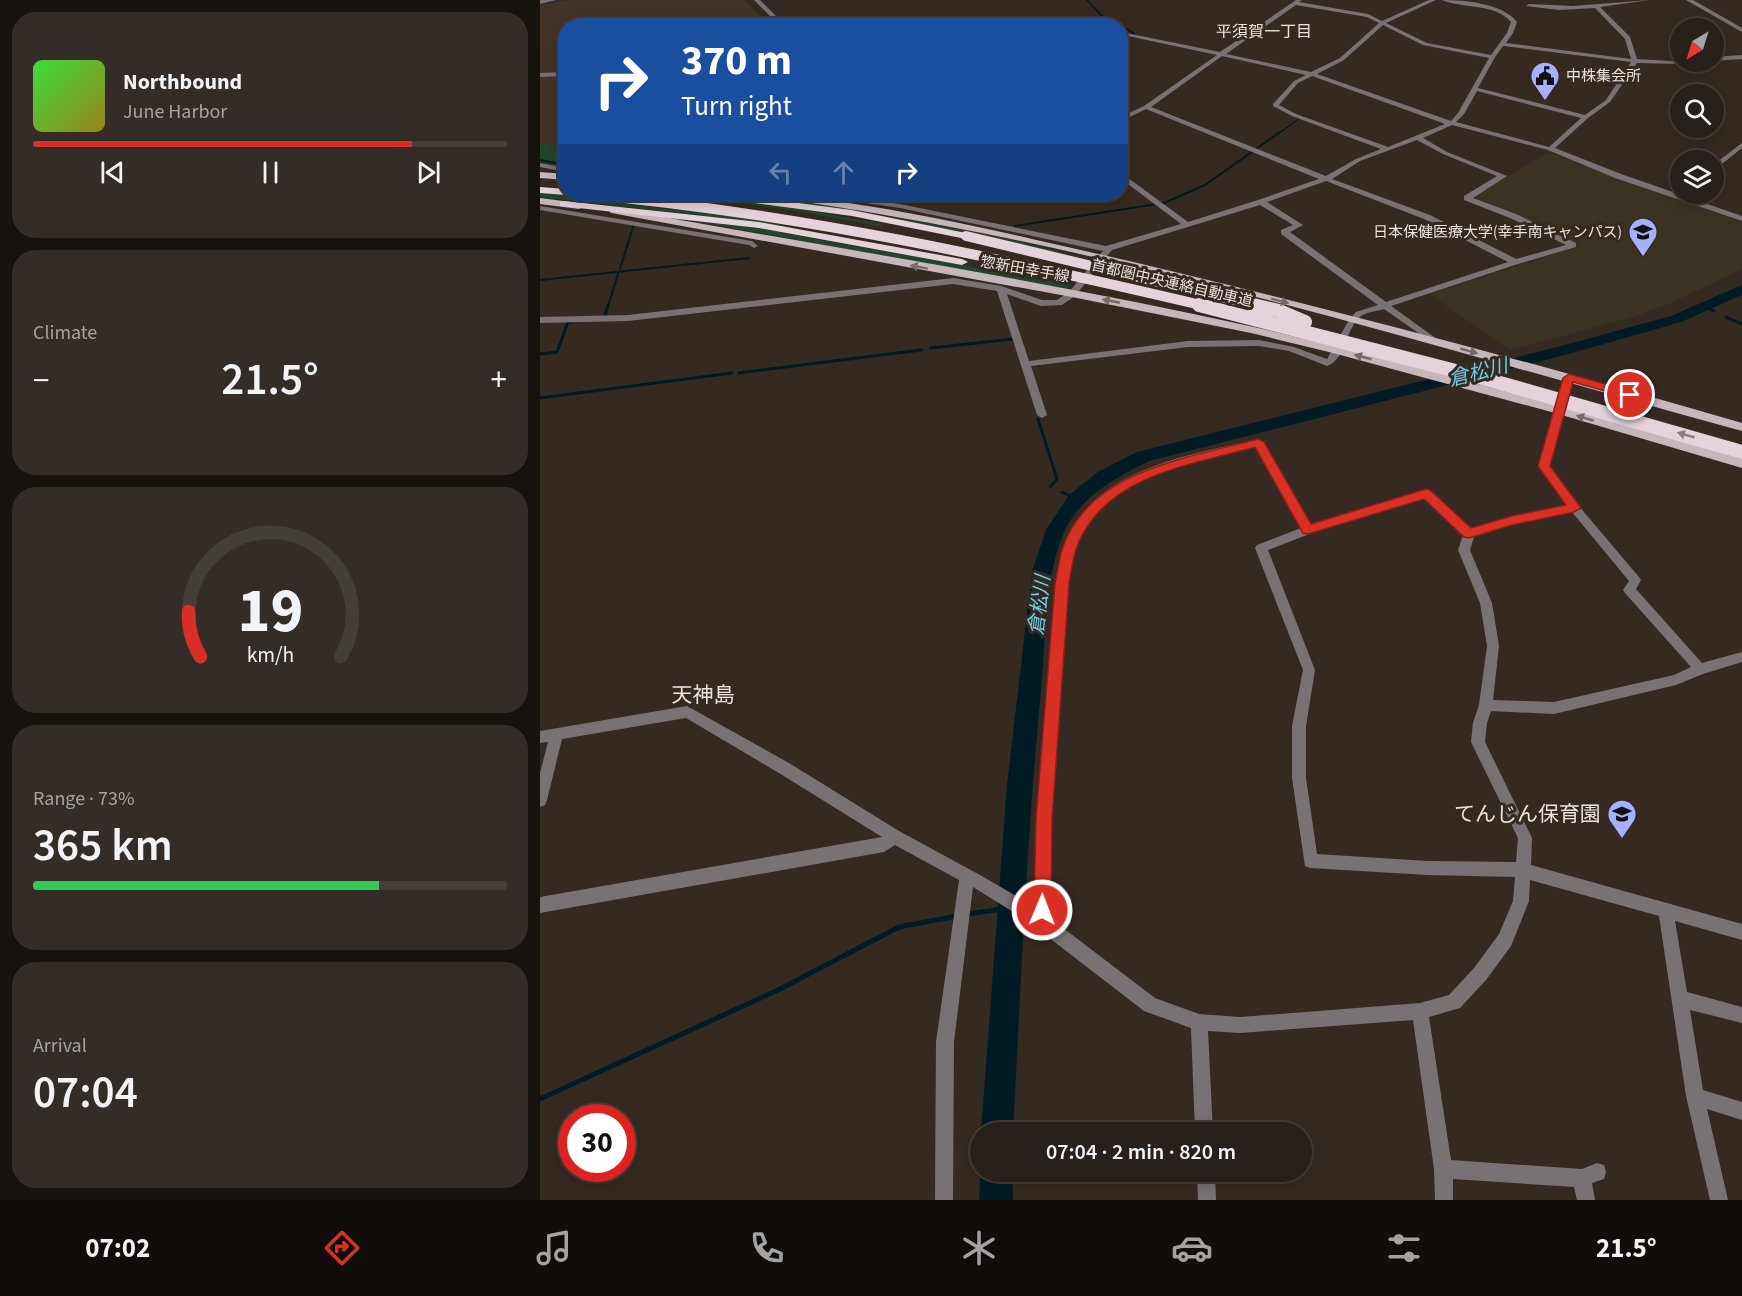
<!DOCTYPE html>
<html lang="en">
<head>
<meta charset="utf-8">
<style>
  :root { --surface:#28201a; --page:#342d27; --text:#f1f3f6; --muted:#a5a3a2; --line:#443e39; --accent:#d93025 }
  body { margin:0; font-family:"Source Sans 3","Noto Sans JP",sans-serif; background:var(--page); color:var(--text); height:100vh; display:flex; flex-direction:column; font-size:22px; white-space:nowrap }
  * { box-sizing:border-box; margin:0 }
  p { font-size:20px; color:var(--muted) }
  .icon { flex:none; width:33px; height:33px; fill:none; stroke:currentColor; stroke-width:2; stroke-linecap:round; stroke-linejoin:round }
  .map { position:relative; flex:1; overflow:hidden }
  .drawer { display:flex; flex-direction:column; gap:12px; padding:12px; background:#16120e; width:540px }
  .drawer>* { flex:none }
  .hud { position:absolute; left:18px; top:18px; width:570px; height:183px; border-radius:24px; box-shadow:0 3px 15px #0003,0 0 0 2px var(--line); background:#1a4fa0; color:#fff; overflow:hidden }
  .needle { width:39px; rotate:218deg }
  .controls { position:absolute; left:1130px; top:18px; display:grid; gap:12px }
  .controls a { display:grid; place-items:center; width:54px; height:54px; border-radius:50%; background:var(--surface); box-shadow:0 3px 15px #0003,0 0 0 2px var(--line); font-size:30px }
  .speed { position:absolute; left:18px; top:1104px; display:flex; gap:12px; font-size:30px; font-weight:700; text-align:center }
  .speed>* { display:grid; place-content:center; width:78px; height:78px; border-radius:50%; background:var(--surface); box-shadow:0 3px 15px #0003,0 0 0 2px var(--line); line-height:1 }
  .speed .limit { border:9px solid #d22; background:#fff; color:#111 }
  .pin { position:absolute; display:grid; place-items:center; width:51px; height:51px; color:#fff; margin:-26px; border:3px solid #fff; border-radius:50%; box-shadow:0 2px 6px #0007 }
  .me { position:absolute; width:66px; margin:-33px; rotate:1deg; stroke-linejoin:round; filter:drop-shadow(0 0 4px #0008) }
  .turn { display:flex; align-items:center; gap:21px; height:126px; padding:0 24px; font-size:27px }
  .turn .icon { width:78px; height:78px; stroke-width:2.5 }
  .turn b { display:block; font-size:42px; line-height:51px }
  .lanes { display:flex; align-items:center; height:57px; padding:0 24px; background:#0003; justify-content:center; gap:30px; direction:ltr }
  .lanes .off { opacity:.35 }
  .big { font-size:45px; font-weight:600; line-height:1.1 }
  .drawer .widget { flex:1; display:flex; flex-direction:column; justify-content:center; gap:9px; min-width:0; padding:0 21px; border-radius:24px; background:var(--page) }
  .drawer .dial { align-items:center; gap:0 }
  .dial svg { height:156px; overflow:visible; fill:none; stroke:var(--line); stroke-width:7; stroke-linecap:round; text-anchor:middle }
  .dial text { fill:var(--text); stroke:none }
  .song { display:flex; align-items:center; gap:18px }
  .cover { width:72px; height:72px; border-radius:9px; background:linear-gradient(135deg,hsl(120 70% 55%),hsl(50 70% 35%)) }
  .played { height:6px; border-radius:3px; background:linear-gradient(90deg,var(--accent) 80%,var(--line) 80%) }
  .keys { display:flex; justify-content:space-around; direction:ltr }
  .heat { display:flex; justify-content:space-between; align-items:center; font-size:33px; direction:ltr }
  .charge { height:9px; border-radius:4px; background:linear-gradient(90deg,#34c759 73%,var(--line) 0) }
  .trip { position:absolute; left:430px; top:1122px; width:342px; height:60px; border-radius:30px; background:var(--surface); box-shadow:0 3px 15px #0003,0 0 0 2px var(--line); font-weight:600; line-height:60px; text-align:center }
  .dock { display:flex; height:96px; justify-content:space-around; align-items:center; background:#100d0a; color:var(--muted) }
  .dock .icon { width:42px; height:42px }
  .dock .active { color:var(--accent) }
  .dock b { font-size:27px; color:var(--text) }
  main { display:flex; flex:1; min-height:0 }
  .map>svg:first-child { display:block }
</style>
</head>
<body>
<main>
<section class="drawer">
<div class="widget">
<div class="song"><i class="cover"></i><div><b>Northbound</b><p>June Harbor</p></div></div>
<div class="played"></div>
<div class="keys"><svg class="icon" aria-label="previous" viewBox="0 0 24 24"><path d="M18 5L8 12l10 7zM5 5v14"/></svg><svg class="icon" aria-label="pause" viewBox="0 0 24 24"><path d="M8 5v14M16 5v14"/></svg><svg class="icon" aria-label="next" viewBox="0 0 24 24"><path d="M6 5l10 7-10 7zM19 5v14"/></svg></div>
</div>
<div class="widget"><p>Climate</p>
<div class="heat"><a>−</a><b class="big">21.5°</b><a>+</a></div>
</div>
<div class="widget dial"><svg viewBox="0 0 100 80">
<path d="M14 69A42 42 0 1 1 86 69"/>
<path d="M14 69A42 42 0 0 1 8 46" stroke="#d93025"/>
<text x="50" y="56" font-size="32" font-weight="700">19</text>
<text x="50" y="72" font-size="11">km/h</text>
</svg></div>
<div class="widget"><p>Range · 73%</p><b class="big">365 km</b><div class="charge"></div></div>
<div class="widget"><p>Arrival</p><b class="big">07:04</b></div>
</section>
<div class="map">
<svg width="1202" height="1200" viewBox="0 0 1202 1200">
  <rect width="100%" height="100%" fill="#352a22"/>
  <path fill="#423327" d="M29,0H204L230,25L26,26L25,72L0,73V5Z
    M25,76V165L0,159V77Z"/>
  <path fill="#3a3322" d="M1009,152L1202,222V269L1129,304L1086,319L970,350L890,294L1040,246L1003,226L933,197Z"/>
  <path fill="#22452e" d="M13,143L12,147L25,146V165L0,159V144Z
    M0,192L112,204L109,207L138,210L141,208L323,238L250,226L0,197Z
    M129,194C200,194 272,212 342,224L340,226L251,210Z
    M195,194L306,207L477,241L544,258L381,225L347,215Z
    M154,221L221,228L314,247L348,250L532,286L527,289Z"/>
  <g fill="none" stroke-linecap="round" stroke-linejoin="round">
    <path stroke="#001b23" stroke-width="1.5" d="M547,0L562,16L594,33L580,38
      M738,134L764,115"/>
    <path stroke="#001b23" stroke-width="2" d="M0,160L26,165
      M337,194V200
      M475,226L624,203L665,185L740,132
      M80,269L94,224
      M0,280L209,258
      M68,306L78,274"/>
    <path stroke="#001b23" stroke-width="3" d="M1165,306L1174,311
      M65,316L68,305
      M1186,317L1202,324
      M391,348L473,339
      M0,354L17,352L28,322H32
      M199,373L381,350
      M0,398L192,373
      M498,419L517,479L510,487
      M522,492L536,499"/>
    <path stroke="#001b23" stroke-width="5" d="M427,914L470,908
      M0,1099L238,990L359,927L417,916"/>
    <path fill="#001b23" fill-rule="evenodd" d="M1202,285V295L1141,322L1025,355L609,461C577,477 543,495 526,528C505,571 506,632 502,680C487,830 481,981 473,1132H441L467,785L492,571L506,530L529,495L558,472L597,452L1014,348L1131,316Z
      M441,1169V1172H472L473,1200H439Z"/>
    <path fill="#797275" fill-rule="evenodd" d="M0,0H16L0,4Z
      M214,0H220L246,26H240Z
      M756,0H762L759,2L828,14L842,21L889,0H896L846,23L887,43L951,55L967,33L971,22C955,3 923,9 902,0C925,0 962,3 977,22L973,33L966,43L1091,59L1085,39L1055,8L1019,10L986,6L989,4L1033,6L1109,0L1060,7L1090,37L1097,59L1146,62L1143,64L1097,63L1070,102L1048,118L1015,148L1081,174L1202,216V221L1075,178L1008,150L912,125L883,138L907,152L967,176L933,198L976,214L1036,243V247L978,264L851,306L897,339V343L894,344L844,309C837,311 827,312 821,316C805,328 807,359 787,366L749,351L719,346L648,347L491,366L507,415L502,418L497,415L457,291L413,284L88,321L0,323V317L88,315L413,278L461,286L502,300H517L529,292L563,251L360,208L279,196L275,194H291L360,204L566,246L641,224L580,178V172L648,222L718,200L779,179L606,109L580,122V117L604,106L677,55L588,36L586,33L680,52ZM756,5L827,17L839,23L800,58L771,72L686,54ZM843,25L883,45L949,58L918,113L911,121L777,74L804,60ZM963,46H964L1091,62L1066,100L1045,115L938,88L955,57ZM682,56L766,75L754,81L733,104V106L752,116L841,149L816,159L786,176L611,107ZM772,76L897,121L905,124L848,147L756,114L739,105L758,83ZM937,91L1041,118L1009,147L916,122L924,114ZM877,140L903,154L957,176L924,196V200L970,218L1026,245L976,259L890,215L792,179L820,161ZM786,181L884,219L968,262L846,302L750,232L763,225L727,202ZM720,205L753,225L741,230V234L838,305L816,312L810,318L787,359L754,347L719,340L648,341L489,361L467,294L501,306L522,305L535,296L572,250Z
      M1146,0H1153L1202,28V32Z
      M1202,55V59L1173,61V57Z
      M26,72V76L0,77V73Z
      M1202,143V148L1173,171V165Z
      M0,163L26,168V172L0,167Z
      M0,206L212,241L218,246L214,248L209,245L0,210Z
      M1029,375L1034,378L1009,466L1038,505L1099,577L1101,580L1096,589L1162,663L1202,652V662L1163,674L1136,685L1014,714L951,711L947,723L945,742L992,838L991,865L1202,924V940L1135,921L1147,992L1202,1007V1023L1150,1010L1163,1090L1202,1102V1120L1167,1109L1188,1200H1170L1146,1096L1119,916L990,880L989,901L971,946L946,980L920,1008L889,1017L911,1160L1042,1169L1057,1163L1064,1165L1066,1172L1064,1179L1052,1183L1055,1200H1037L1034,1187L913,1179V1200H895L894,1169L873,1020L700,1033L668,1031L673,1132H655L651,1028L604,1011L486,920L433,887L414,1042L413,1200H395L396,1042L419,880L355,845L344,852L0,913V897L342,837L239,773L146,718L22,739L7,800L5,805L0,807V773L8,742L0,743V731L147,706L249,763L359,831L440,875L495,907L497,819L516,584C520,563 524,542 535,523C571,466 658,453 719,439L724,442L771,525L886,489L890,490L931,529L972,517L1026,506L999,466L1024,378ZM716,446L761,528L717,545L715,548L763,670L752,726V778L765,866L770,868L887,875L975,877L973,901L959,934L934,968L909,995L880,1003L700,1017L659,1014L615,998L510,918L511,819L528,584C531,564 534,544 545,527C578,473 660,460 716,446ZM884,498L923,535L918,550L940,603L947,646L939,705L933,723L931,742L978,838L976,862L887,861L777,854L766,778V726L775,670L728,550L772,533ZM1032,512L1089,581L1083,590L1085,593L1151,667L1134,675L1014,702L953,700L959,646L952,603L930,550L934,537L972,525Z
      M657,1172H675L676,1200H658Z"/>
    <path fill="#c6b7bd" fill-rule="evenodd" d="M0,172L26,174V180L0,178Z
      M223,194C251,191 281,198 308,203C370,212 431,225 492,239C731,292 967,355 1202,423V431C880,343 559,241 228,197Z
      M0,198L39,203L44,206L39,209L0,204Z
      M74,208C287,247 503,280 714,327C878,365 1040,412 1202,459V468L1015,413L793,353L711,333L532,297L71,213L69,211Z"/>
    <path fill="#e4d3da" fill-rule="evenodd" d="M0,187L26,189V194H30L26,195L0,193Z
      M165,194H189L312,210L426,233L431,236L426,239L312,216L170,197Z
      M24,201L219,222L422,259L428,262L422,265L219,228L20,206V202Z"/>
    <path stroke="#e4d3da" stroke-width="10" d="M44,194C254,213 460,258 665,306
      M426,236L719,306"/>
    <path stroke="#e4d3da" stroke-width="14" d="M659,305L939,377L1202,452
      M713,305L739,311L765,322"/>
  </g>
  <defs><path id="oneway-solid" d="M-6-.8H1V-3.2L6.5 0L1 3.2V.8H-6Z" transform="scale(1.5)"/></defs>
  <g fill="#766968">
    <use href="#oneway-solid" transform="translate(379 267) rotate(-170)"/>
    <use href="#oneway-solid" transform="translate(571 301) rotate(-169)"/>
    <use href="#oneway-solid" transform="translate(740 301) rotate(15)"/>
    <use href="#oneway-solid" transform="translate(929 351) rotate(16)"/>
    <use href="#oneway-solid" transform="translate(823 357) rotate(-165)"/>
    <use href="#oneway-solid" transform="translate(1045 418) rotate(-163)"/>
  </g>
  <use fill="#8c7e7e" href="#oneway-solid" transform="translate(1146 435) rotate(-164)"/>
  <path fill="#d93025" stroke="#8d1f18" stroke-width="1.5" d="M1029,374L1094,392L1096,395L1090,398L1033,382L1010,466L1041,508L1034,512L972,525L929,538L924,537L884,499L768,534L763,533L715,447C656,464 577,473 544,532C534,548 532,566 529,584L512,819L511,910L509,916L502,919L496,916L494,910L496,819L515,584C517,574 519,563 521,553C545,470 649,458 718,439L724,442L771,524L886,489L890,490L931,528L972,516L1026,505L998,466L1023,378Z"/>
  <defs>
    <g id="civic-pin" transform="scale(1.5)"><path d="M0 17L-7.5 6A9.5 9.5 0 1 1 7.5 6Z" fill="#a7b0fc" stroke="#352a22"/><path d="M-.6-6.5H3V-4.5H.6V-3L4-1V1h2V6H-6V1h2V-1L-.6-3ZM-1.2 2.5V6h2.4V2.5Z" fill="#111"/></g>
    <g id="school-pin" transform="scale(1.5)"><path d="M0 17L-7.5 6A9.5 9.5 0 1 1 7.5 6Z" fill="#a7b0fc" stroke="#352a22"/><path d="M0-5L7-2L0 1L-7-2ZM-4 1L0 2.5L4 1V4Q0 6-4 4Z" fill="#111"/></g>
  </defs>
  <g fill-rule="evenodd">
    <use href="#civic-pin" x="1005" y="76"/>
    <use href="#school-pin" x="1103" y="232"/>
    <use href="#school-pin" x="1082" y="814"/>
  </g>
  <g text-anchor="middle" stroke-width="6" stroke-linejoin="round" paint-order="stroke">
    <g font-size="15" fill="#eae3de" stroke="#352a22" text-anchor="start">
      <text x="1026" y="81">中株集会所</text>
      <text x="1082" y="237" text-anchor="end">日本保健医療大学(幸手南キャンパス)</text>
    </g>
    <g font-size="15" fill="#eae3de" stroke="#352a22">
      <text transform="translate(485 269) rotate(10)" y="5">惣新田幸手線</text>
      <text transform="translate(632 283) rotate(13)" y="5">首都圏中央連絡自動車道</text>
    </g>
    <g font-size="16" fill="#eae3de" stroke="#352a22">
      <text x="724" y="37">平須賀一丁目</text>
    </g>
    <g font-size="20" font-style="italic" fill="#6fcde7" stroke="#352a22">
      <text transform="translate(938 372) rotate(-14)" y="7">倉松川</text>
      <text transform="translate(499 605) rotate(-83)" y="7">倉松川</text>
    </g>
    <g font-size="21" fill="#eae3de" stroke="#352a22">
      <text x="163" y="702">天神島</text>
    </g>
    <g font-size="21" fill="#eae3de" stroke="#352a22" text-anchor="end">
      <text x="1061" y="821">てんじん保育園</text>
    </g>
  </g>
</svg>
<div class="controls">
<a><svg class="needle" viewBox="-14 -14 28 28"><path d="M0-13l5 13h-10z" fill="#e53935"/><path d="M0 13l5-13h-10z" fill="#a5a3a2"/></svg></a>
<a><svg class="icon" aria-label="search" viewBox="0 0 24 24"><circle cx="10" cy="10" r="6"/><path d="M15 15l6 6"/></svg></a>
<a><svg class="icon" aria-label="layers" viewBox="0 0 24 24"><path d="M12 4l9 5-9 5-9-5zM3 14l9 5 9-5"/></svg></a>
</div>
<div class="speed"><div class="limit">30</div></div>
<div class="pin" style="left:1090px;top:395px;background:#d93025"><svg class="icon" aria-label="arrive" viewBox="0 0 24 24"><path d="M6 21V4h12l-3 4 3 4H6"/></svg></div>
<svg class="me" style="left:502px;top:910px" viewBox="-20 -20 40 40"><circle r="17" fill="#d93025" stroke="#fff" stroke-width="3"/><path d="M0-11L8 9 0 5-8 9z" fill="#fff"/></svg>
<div class="trip">07:04 · 2 min · 820 m</div>
<div class="hud">
<div class="turn"><svg class="icon" aria-label="right" viewBox="0 0 24 24"><path d="M7 20v-9h11M14 6l5 5-5 5"/></svg><div><b>370 m</b>Turn right</div></div>
<div class="lanes"><svg class="icon off" aria-label="left" viewBox="0 0 24 24"><path d="M17 20v-9H6M10 6l-5 5 5 5"/></svg><svg class="icon off" aria-label="ahead" viewBox="0 0 24 24"><path d="M12 20V5M6 11l6-6 6 6"/></svg><svg class="icon" aria-label="right" viewBox="0 0 24 24"><path d="M7 20v-9h11M14 6l5 5-5 5"/></svg></div>
</div>
</div>
</main>
<nav class="dock">
<b>07:02</b>
<svg class="icon active" aria-label="directions" viewBox="0 0 24 24"><path d="M12 3l9 9-9 9-9-9zM9 14v-3h6M13 9l2 2-2 2"/></svg>
<svg class="icon" aria-label="music" viewBox="0 0 24 24"><path d="M9 18V5l10-2v13"/><circle cx="6" cy="18" r="3"/><circle cx="16" cy="16" r="3"/></svg>
<svg class="icon" aria-label="phone" viewBox="0 0 24 24"><path d="M5 4h4l2 5-3 2q2 4 5 5l2-3 5 2v4C11 20 4 13 5 4z"/></svg>
<svg class="icon" aria-label="climate" viewBox="0 0 24 24"><path d="M12 3v18M4 7l16 10M4 17L20 7"/></svg>
<svg class="icon" aria-label="car" viewBox="0 0 24 24"><path d="M5 17H2v-5l4-1 3-4h7l3 4 3 1v5h-3M9 17h6M6 11h13"/><circle cx="7" cy="17" r="2"/><circle cx="17" cy="17" r="2"/></svg>
<svg class="icon" aria-label="filters" viewBox="0 0 24 24"><path d="M4 7h16M4 17h16"/><circle cx="9" cy="7" r="2"/><circle cx="15" cy="17" r="2"/></svg>
<b>21.5°</b>
</nav>
</body>
</html>
